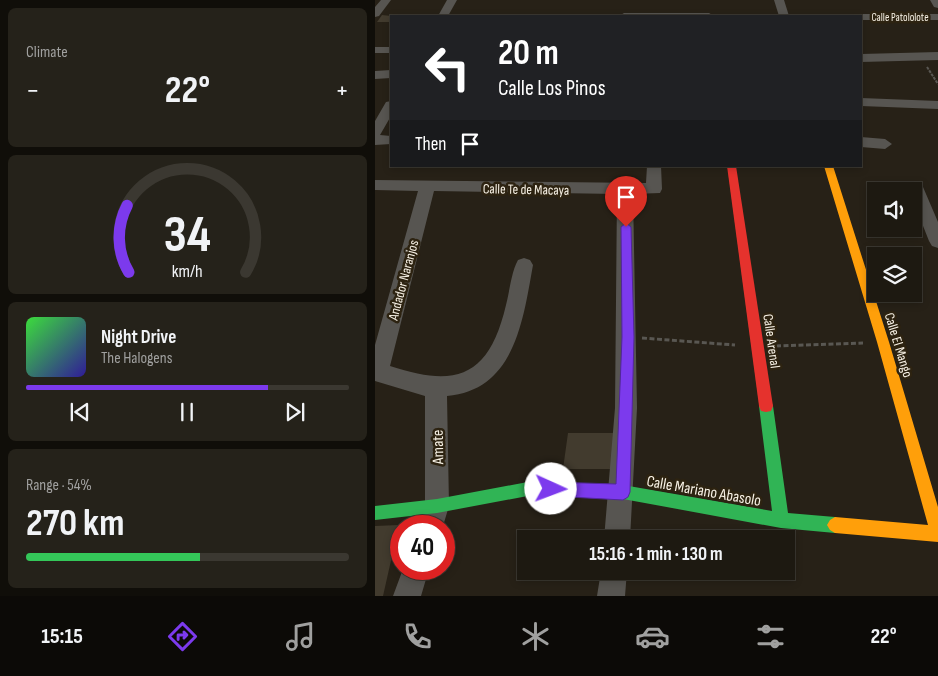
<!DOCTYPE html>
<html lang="en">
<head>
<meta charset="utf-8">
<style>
  :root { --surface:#1d1911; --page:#25221a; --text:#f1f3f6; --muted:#a0a09f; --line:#3b3831; --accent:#7c3aed }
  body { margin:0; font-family:"Sofia Sans Condensed",sans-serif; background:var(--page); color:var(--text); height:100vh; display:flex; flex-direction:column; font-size:19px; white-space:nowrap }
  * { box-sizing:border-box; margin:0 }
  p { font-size:16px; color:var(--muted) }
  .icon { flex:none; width:28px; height:28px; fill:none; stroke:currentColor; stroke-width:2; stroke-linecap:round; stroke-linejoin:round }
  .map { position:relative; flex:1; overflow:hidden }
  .drawer { display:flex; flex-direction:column; gap:8px; padding:8px; background:#100e09; width:375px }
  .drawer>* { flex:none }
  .banner { position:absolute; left:15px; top:15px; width:472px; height:152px; border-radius:0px; box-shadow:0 2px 8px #0003,0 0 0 1px var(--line); background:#202124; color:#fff; overflow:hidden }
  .buttons { position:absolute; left:492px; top:182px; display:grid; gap:10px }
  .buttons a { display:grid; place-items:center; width:55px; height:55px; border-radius:0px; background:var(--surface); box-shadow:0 2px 8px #0003,0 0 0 1px var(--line); font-size:25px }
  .speed { position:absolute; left:15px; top:515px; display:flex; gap:10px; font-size:25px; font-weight:700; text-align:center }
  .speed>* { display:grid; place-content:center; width:65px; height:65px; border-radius:50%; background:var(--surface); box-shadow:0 2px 8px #0003,0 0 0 1px var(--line); line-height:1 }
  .speed .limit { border:8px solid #d22; background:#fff; color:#111 }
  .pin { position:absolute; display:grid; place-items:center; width:42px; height:42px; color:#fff; margin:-51px -21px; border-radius:50% 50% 50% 0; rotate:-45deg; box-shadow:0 0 5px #0007 }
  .pin .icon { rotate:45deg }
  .me { position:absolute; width:55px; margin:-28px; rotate:92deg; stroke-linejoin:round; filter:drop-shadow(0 0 4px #0008) }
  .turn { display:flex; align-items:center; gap:18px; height:105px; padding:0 25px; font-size:22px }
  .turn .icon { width:65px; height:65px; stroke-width:2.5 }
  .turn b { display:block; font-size:35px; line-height:42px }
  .then { display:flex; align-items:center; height:48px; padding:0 25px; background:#0003; gap:10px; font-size:19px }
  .big { font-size:38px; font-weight:700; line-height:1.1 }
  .drawer .widget { flex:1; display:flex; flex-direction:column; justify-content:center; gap:8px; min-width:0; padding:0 18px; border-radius:8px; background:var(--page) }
  .drawer .dial { align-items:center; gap:0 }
  .dial svg { height:130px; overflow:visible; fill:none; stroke:var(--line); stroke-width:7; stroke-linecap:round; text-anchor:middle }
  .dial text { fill:var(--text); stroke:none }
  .song { display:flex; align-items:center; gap:15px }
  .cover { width:60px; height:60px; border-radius:8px; background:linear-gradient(135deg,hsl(120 70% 55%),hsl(250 70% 35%)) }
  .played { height:5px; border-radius:2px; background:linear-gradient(90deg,var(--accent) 75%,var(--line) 75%) }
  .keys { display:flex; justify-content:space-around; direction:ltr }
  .heat { display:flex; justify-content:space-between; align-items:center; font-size:28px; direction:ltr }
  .charge { height:8px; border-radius:4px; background:linear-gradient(90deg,#34c759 54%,var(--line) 0) }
  .trip { position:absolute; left:142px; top:530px; width:278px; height:50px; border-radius:0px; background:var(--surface); box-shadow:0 2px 8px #0003,0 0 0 1px var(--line); font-weight:700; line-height:50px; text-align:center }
  .tab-bar { display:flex; height:80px; justify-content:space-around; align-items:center; background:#0c0a07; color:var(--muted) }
  .tab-bar .icon { width:35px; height:35px }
  .tab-bar .on { color:var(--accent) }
  .tab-bar b { font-size:22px; color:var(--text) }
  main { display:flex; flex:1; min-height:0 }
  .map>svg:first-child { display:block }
</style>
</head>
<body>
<main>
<section class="drawer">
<div class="widget"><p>Climate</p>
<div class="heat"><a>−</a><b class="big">22°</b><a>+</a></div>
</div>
<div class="widget dial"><svg viewBox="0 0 100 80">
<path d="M14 69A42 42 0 1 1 86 69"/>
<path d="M14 69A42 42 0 0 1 13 28" stroke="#7c3aed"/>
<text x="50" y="56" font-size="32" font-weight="700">34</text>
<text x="50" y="72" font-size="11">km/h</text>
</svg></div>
<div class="widget">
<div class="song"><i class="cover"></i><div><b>Night Drive</b><p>The Halogens</p></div></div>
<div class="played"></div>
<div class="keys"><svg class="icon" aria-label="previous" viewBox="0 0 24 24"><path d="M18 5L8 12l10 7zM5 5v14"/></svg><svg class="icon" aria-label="pause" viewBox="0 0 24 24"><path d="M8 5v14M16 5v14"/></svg><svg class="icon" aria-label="next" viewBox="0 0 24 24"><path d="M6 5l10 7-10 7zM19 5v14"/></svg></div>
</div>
<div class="widget"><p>Range · 54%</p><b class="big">270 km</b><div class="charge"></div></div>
</section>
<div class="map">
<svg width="563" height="596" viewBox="0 0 563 596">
  <rect width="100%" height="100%" fill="#272117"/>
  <path fill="#423b2e" d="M7,15L16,16V22H2Z
    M193,433H242L240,469H188Z
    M24,525L8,596H0V526Z"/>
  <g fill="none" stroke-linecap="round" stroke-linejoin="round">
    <path stroke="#595752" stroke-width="2" stroke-dasharray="3 1" stroke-linecap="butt" d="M552,67L563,84"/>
    <path stroke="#595752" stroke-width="3" stroke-dasharray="5 2.5" stroke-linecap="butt" d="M267,338L360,345
      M401,346L488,343"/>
    <path fill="#575551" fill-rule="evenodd" d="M6,0H16L4,16L0,17V7Z
      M72,0H82L73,16H63Z
      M399,0H409L414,16H404Z
      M555,0H563V8L559,7Z
      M249,13H334L339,16H244Z
      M486,14H563V20H486V16H481Z
      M0,47H16V53H0Z
      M563,52V60L486,62V54Z
      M16,70V78L0,79V71Z
      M486,98L563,101V109L486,106Z
      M16,101V116L5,135L16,136V144L0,145V121L11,102Z
      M486,137L510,139L517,144L510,149L486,147Z
      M272,166H286L287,189L285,193L258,194L262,408L255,539H229L240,408L242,194L59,191L15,366C82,388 114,377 131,305C135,290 136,273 143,260L149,258L155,260L158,265C148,320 140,390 72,396L74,506L68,526H42L50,506V396L0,381V345L43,191L0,190V180L271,183Z
      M540,182L545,183L548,187L563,222V248L557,246L554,241L539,203V191H534L532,187L535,183Z
      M28,569H54L46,596H18Z
      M226,571H252L250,596H222Z"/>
    <path fill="#30b455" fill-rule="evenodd" d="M391,400L396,401L398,406L413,513L460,517L465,520L468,525L465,530L460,533L406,528L248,499L158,495L62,513L0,520V506L62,499L158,481L248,485L397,511L384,406L386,401Z"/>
    <path fill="#ff9f0a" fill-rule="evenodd" d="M449,166H458L514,342L563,507V542L460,533L455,530L452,525L455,520L460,517L553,525L502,342Z"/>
    <path fill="#e5322d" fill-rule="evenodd" d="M352,166H361L398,406L396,411L391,412L386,411L384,406Z"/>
  </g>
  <path fill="#7c3aed" stroke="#51269a" d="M251,223L256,227L259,337L255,492L253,497L248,500L176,496L170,494L168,489L170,484L176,482L241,484L247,337L246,227Z"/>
  <g text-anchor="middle" stroke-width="5" stroke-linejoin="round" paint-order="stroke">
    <g font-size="11" fill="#f7f1e5" stroke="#2d2311">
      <text x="525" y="21">Calle Patololote</text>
    </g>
    <g font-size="14" fill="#f7f1e5" stroke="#2d2311">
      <text transform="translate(151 189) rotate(1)" y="5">Calle Te de Macaya</text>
      <text transform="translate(28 280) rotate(-75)" y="5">Andador Naranjos</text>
      <text transform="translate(397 341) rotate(82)" y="5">Calle Arenal</text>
      <text transform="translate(524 345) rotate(73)" y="5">Calle El Mango</text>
    </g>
    <g font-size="16" fill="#f7f1e5" stroke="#2d2311">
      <text transform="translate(62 447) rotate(-91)" y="6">Amate</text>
      <text transform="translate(329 490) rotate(10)" y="6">Calle Mariano Abasolo</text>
    </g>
  </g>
</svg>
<div class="buttons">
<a><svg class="icon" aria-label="sound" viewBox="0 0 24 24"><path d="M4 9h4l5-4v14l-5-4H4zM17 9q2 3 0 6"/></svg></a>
<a><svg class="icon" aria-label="layers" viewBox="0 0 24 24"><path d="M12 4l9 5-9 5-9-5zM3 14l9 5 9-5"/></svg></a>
</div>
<div class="speed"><div class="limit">40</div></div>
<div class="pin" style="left:251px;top:227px;background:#d93025"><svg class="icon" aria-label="arrive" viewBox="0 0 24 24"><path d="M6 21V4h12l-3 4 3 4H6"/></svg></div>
<svg class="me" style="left:176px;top:489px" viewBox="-20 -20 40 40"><circle r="19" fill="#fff"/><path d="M0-13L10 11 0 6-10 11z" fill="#7c3aed"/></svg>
<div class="trip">15:16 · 1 min · 130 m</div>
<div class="banner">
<div class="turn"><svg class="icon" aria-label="left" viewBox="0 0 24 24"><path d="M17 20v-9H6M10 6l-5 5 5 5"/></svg><div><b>20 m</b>Calle Los Pinos</div></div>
<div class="then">Then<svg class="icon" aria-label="arrive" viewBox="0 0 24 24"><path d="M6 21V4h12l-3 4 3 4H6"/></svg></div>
</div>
</div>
</main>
<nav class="tab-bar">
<b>15:15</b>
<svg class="icon on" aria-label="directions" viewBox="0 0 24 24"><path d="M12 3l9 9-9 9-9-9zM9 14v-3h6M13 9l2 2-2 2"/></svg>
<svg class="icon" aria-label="music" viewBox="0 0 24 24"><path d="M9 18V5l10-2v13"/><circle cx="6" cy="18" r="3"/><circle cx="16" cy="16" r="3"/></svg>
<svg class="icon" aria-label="phone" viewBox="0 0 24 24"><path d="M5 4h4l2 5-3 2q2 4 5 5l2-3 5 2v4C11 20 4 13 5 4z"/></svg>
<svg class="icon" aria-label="climate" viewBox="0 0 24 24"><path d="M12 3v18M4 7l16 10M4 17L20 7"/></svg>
<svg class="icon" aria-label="car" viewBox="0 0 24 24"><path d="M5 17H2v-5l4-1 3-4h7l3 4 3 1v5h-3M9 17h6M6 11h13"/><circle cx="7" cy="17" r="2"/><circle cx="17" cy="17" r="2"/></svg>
<svg class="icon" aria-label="filters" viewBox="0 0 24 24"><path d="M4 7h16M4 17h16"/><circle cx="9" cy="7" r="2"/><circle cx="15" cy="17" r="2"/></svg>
<b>22°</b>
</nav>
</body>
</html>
